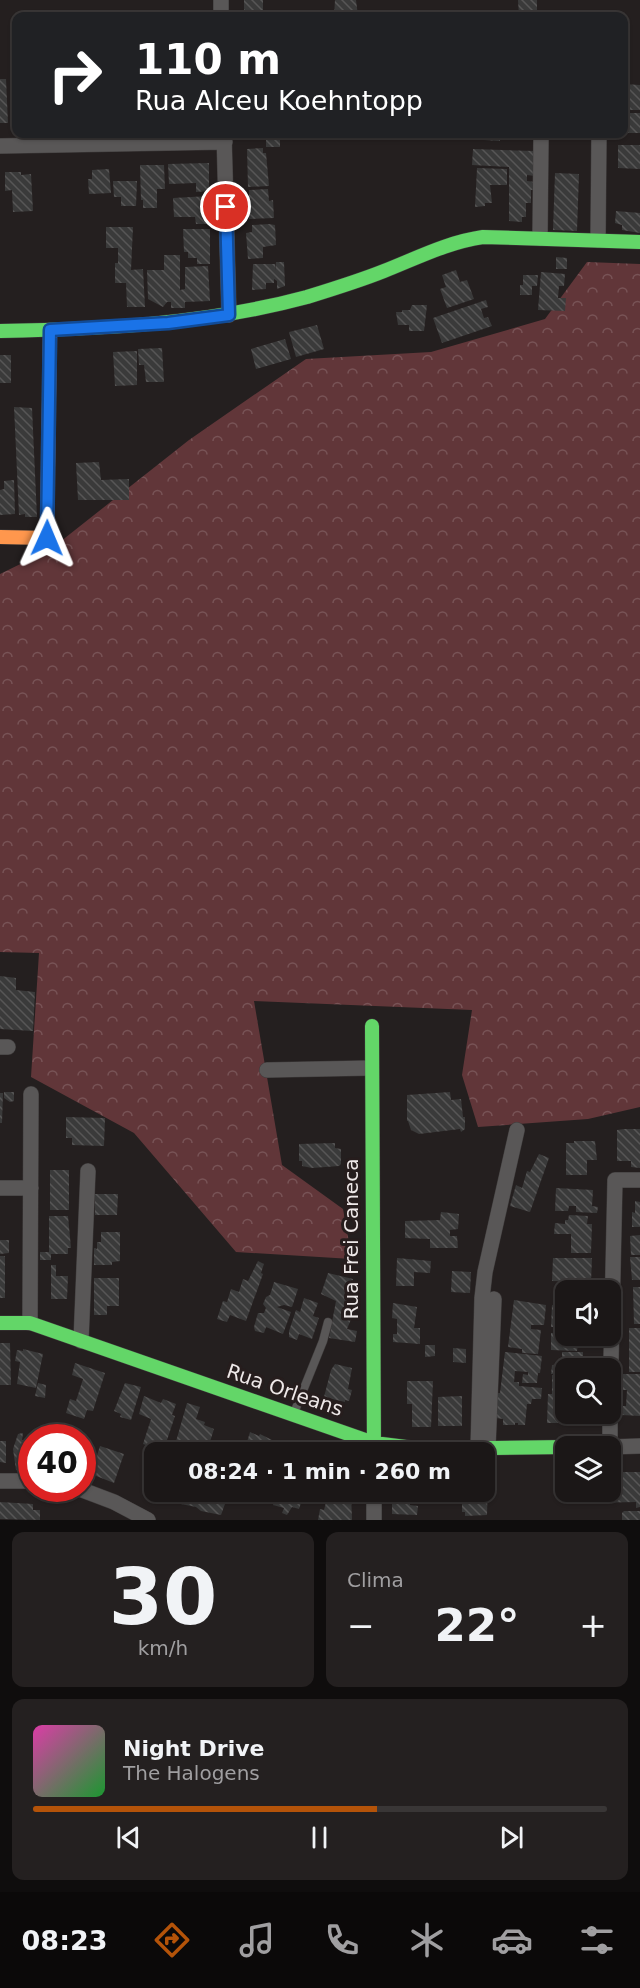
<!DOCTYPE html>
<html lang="pt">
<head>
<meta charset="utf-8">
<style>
  :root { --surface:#1b1717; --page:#242020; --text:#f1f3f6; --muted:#a09fa1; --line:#393636; --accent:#b45309 }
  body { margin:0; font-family:"DejaVu Sans",sans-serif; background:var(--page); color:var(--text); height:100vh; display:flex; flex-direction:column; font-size:22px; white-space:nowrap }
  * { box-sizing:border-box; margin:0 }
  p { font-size:20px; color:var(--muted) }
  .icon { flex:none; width:33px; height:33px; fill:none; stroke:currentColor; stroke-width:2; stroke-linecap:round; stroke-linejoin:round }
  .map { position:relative; height:1520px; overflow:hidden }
  .side { display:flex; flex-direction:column; gap:12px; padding:12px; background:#0f0d0d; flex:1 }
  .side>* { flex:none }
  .guide { position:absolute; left:12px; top:12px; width:616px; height:126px; border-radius:12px; box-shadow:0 2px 4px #0004,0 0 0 2px var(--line); background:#202124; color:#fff; overflow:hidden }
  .controls { position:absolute; left:555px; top:1280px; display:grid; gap:12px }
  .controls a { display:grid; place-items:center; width:66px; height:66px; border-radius:12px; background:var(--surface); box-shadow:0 2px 4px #0004,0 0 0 2px var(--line); font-size:30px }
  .speed { position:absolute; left:18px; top:1424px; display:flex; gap:12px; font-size:30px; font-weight:700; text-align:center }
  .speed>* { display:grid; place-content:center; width:78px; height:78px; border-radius:50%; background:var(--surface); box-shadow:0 2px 4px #0004,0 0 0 2px var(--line); line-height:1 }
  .speed .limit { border:9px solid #d22; background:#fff; color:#111 }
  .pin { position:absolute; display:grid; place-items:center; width:51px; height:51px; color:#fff; margin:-26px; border:3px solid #fff; border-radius:50%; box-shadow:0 2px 6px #0007 }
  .me { position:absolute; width:66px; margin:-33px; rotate:1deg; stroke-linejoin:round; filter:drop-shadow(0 0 4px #0008) }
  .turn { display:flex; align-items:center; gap:21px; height:126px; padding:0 24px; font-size:27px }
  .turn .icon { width:78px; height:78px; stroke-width:2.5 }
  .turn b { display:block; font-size:42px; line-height:51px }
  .big { font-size:45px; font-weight:600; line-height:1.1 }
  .side .widget { flex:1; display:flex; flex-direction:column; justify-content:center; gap:9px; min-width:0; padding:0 21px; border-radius:12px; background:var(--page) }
  .side .dial { align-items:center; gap:0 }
  .dial b { font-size:78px; line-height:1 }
  .song { display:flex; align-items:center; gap:18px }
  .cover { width:72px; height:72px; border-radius:9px; background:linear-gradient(135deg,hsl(320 70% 55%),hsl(130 70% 35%)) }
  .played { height:6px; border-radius:3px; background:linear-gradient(90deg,var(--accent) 60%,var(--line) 60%) }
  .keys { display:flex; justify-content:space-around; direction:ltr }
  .heat { display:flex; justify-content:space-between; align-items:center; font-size:33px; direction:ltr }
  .side .tiles { flex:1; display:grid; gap:12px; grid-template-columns:1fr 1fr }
  .widget:last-child { grid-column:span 2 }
  .trip { position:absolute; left:144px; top:1442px; width:351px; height:60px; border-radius:12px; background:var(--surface); box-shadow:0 2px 4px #0004,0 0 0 2px var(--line); font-weight:600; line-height:60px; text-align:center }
  .dock { display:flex; height:96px; justify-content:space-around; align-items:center; background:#0b0909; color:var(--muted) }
  .dock .icon { width:42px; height:42px }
  .dock .active { color:var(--accent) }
  .dock b { font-size:27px; color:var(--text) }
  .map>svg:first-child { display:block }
</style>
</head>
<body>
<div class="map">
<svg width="640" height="1520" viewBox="0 0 640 1520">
  <defs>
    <pattern id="forest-crowns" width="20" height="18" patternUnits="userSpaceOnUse" patternTransform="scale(1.5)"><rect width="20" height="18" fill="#613639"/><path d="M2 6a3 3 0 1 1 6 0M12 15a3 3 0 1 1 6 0" fill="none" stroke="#785356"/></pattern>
    <pattern id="building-back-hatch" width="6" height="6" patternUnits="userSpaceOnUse" patternTransform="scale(1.5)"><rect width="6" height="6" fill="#3a3a3a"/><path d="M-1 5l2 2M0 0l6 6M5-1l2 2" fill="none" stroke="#575656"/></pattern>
  </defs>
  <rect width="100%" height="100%" fill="#241f1f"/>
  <path fill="url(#forest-crowns)" d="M587,262L640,264V1107L588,1119L478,1127L462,1075L472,1010L254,1001L282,1165L343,1209L352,1259L236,1252L134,1133L31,1077L39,953L0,952V574L51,549L189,440L306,359L431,352L545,319Z"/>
  <path fill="url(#building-back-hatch)" d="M244,0H263V14L244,12Z
    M335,0H356L358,16H334Z
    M518,0H537V16H519Z
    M276,11V16H264V12Z
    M12,63H16V73H13Z
    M13,76H16V100H13Z
    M0,79H6L8,123H0Z
    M624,84L640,85V110H624Z
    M627,113H640V133H626Z
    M270,134H280V147H266V138H270Z
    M476,134H500V141L484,140V136L476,137Z
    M554,134H578V139L554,138Z
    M618,145H640V169L618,168Z
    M263,148V153H266L269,186L248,187L247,149Z
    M473,149L535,151V176L527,175V181L536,182V190H531V203H526V217H522V222L509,221V167L472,165Z
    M209,163V191L196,192V183L169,184L168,164Z
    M140,165H164L165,189H157V208H143V200H141Z
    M477,168L507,169V185H490L492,203H485V206L475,207Z
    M109,169L111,193L89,194L88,179H92V170Z
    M5,172H21V175L31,174L33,211L13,212L12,190L5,191Z
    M555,173L579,174L577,231L553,230Z
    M113,181H137L136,206H121V197H114Z
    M268,189L269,201L273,200L274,218L249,219V190Z
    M209,196L210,224H196L195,217H174L173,198Z
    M616,211L640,213V233L622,230V225L615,223Z
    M269,224L275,225L276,245L263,247V258L248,259L246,233L252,232V225Z
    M106,227H133L131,270L143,269L145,307H127L126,283H115V263H118V248H106Z
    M183,229H210V264H197V258H188V252H184Z
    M164,255H180V290L185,289V267L208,266L210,301L185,302V308H171V302H167L163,307L148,299L147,270H164Z
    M556,257L567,258V269H556Z
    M276,262H284L285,286L277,289V281L274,279V283H266V289L252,290L253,264H275V271Z
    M456,270L460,282L467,280L474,299L447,308L440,289L446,287L442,275Z
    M541,272L565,274L564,286H559L558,298H566L565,311L538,310Z
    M523,275H538L537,286H532V295H520V285H523Z
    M486,300L488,307L481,309L484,318L488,317L492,326L442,343L433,318Z
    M412,305H427L424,331H409V325H398L396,312H402V310H410Z
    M317,325L324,349L296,357L289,332Z
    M285,339L291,359L256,369L251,349Z
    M162,348L164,382H146L144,365H139L138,349Z
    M137,351V385L115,386L113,352Z
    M0,355H11V383H0Z
    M14,407L32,408L37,517H25V514L19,515Z
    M99,462L101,480L129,479V500H78L76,463Z
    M14,480L15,514L0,515V490L4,489V481Z
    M0,976L16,978V990L35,992L33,1031L0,1029Z
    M4,1092H14V1101L10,1102L4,1098Z
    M450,1092L451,1100L461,1099L463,1117H465V1129L461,1132L460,1129L419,1134L411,1130L408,1121H407V1095Z
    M0,1093H3L2,1123H0Z
    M66,1117L105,1118L104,1146L72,1145V1138H66Z
    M624,1129H640V1168L631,1167V1161H617V1130Z
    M574,1141H595L597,1160H587V1175H566V1143H574Z
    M335,1143V1148L341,1149V1164L339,1166L312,1168L302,1166V1161H299V1144Z
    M539,1154L549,1158L530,1212L510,1206L516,1185L522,1188L527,1171L530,1172Z
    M50,1170H69V1210H50Z
    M556,1188L593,1190L592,1206L598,1207L597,1213L576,1212V1206H569L568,1211H555Z
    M95,1194H118L117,1215H95Z
    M635,1201L640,1202V1227H632V1212L635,1213Z
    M441,1212L459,1214L458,1229L450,1230V1236H457L458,1248H430V1239L405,1238V1221L440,1220Z
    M569,1215L588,1216L587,1224H592L591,1253H571V1234H554L555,1223L565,1224V1220H568Z
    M49,1216H68L71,1248H68V1254H51V1260H40V1252H49Z
    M101,1232H120V1261L112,1262V1265H94V1248L97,1249V1242H101Z
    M640,1235V1255H631L630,1236Z
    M0,1240H9V1253L0,1254Z
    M0,1256H5V1298H0Z
    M630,1257H640V1280H632Z
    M397,1258L431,1261L430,1273L414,1272V1286H396Z
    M553,1258H592L591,1282L552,1281Z
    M258,1261L264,1264L261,1273L263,1274L246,1321L230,1315L227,1322L217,1319L223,1301L227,1302L231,1289L239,1292L243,1279L248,1281Z
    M51,1265H56V1276H68L67,1299H51Z
    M452,1271L471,1272L470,1293L451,1292Z
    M328,1273L353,1279L348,1301L352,1302L349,1317H352L347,1329L357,1331L355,1342L329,1338L336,1301L321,1294Z
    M94,1278H119V1306H107V1315H94Z
    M274,1282L298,1289L292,1307L284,1305L277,1307L291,1312L283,1334L266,1327L264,1333L255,1331L254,1327L258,1313H264L266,1308L263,1304L266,1297L270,1295Z
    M633,1287H640V1324H634Z
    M304,1298L318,1303L313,1316L319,1318L312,1339L299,1334L297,1340L289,1337V1331L296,1310L300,1312Z
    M514,1300L546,1305L544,1325H531V1329L541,1330L538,1354L522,1353V1349L508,1347Z
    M555,1302H566V1335H589V1344H578L577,1351L551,1350V1333H554V1327H551L552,1305L555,1306Z
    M393,1303L417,1307L414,1328H420V1344L393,1342V1334H397V1319L392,1318Z
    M629,1328H640V1372H629Z
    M0,1343H10L11,1385H0Z
    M425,1345H435V1356L425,1357Z
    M453,1348L466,1349V1363L453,1362Z
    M23,1349L43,1354L36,1388L17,1384L20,1362L15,1361L17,1350L23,1351Z
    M505,1352L542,1356L540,1373H538L537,1383H522L523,1374L528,1375V1372L515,1371L514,1382H519V1386L542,1388L541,1399H532L531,1404H527L525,1425H518V1423H515V1425H503V1419L496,1418V1393H500Z
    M562,1352H583V1368H566V1374H551L552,1365L562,1364Z
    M75,1363L105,1373L93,1411L87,1410L84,1419L66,1413L70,1399L76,1401L83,1379L72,1375Z
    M335,1364L352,1368L348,1389L352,1390L349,1401L345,1400V1402L324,1397L331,1370Z
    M623,1374H640V1416L622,1415V1406H626L627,1390H623Z
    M552,1375H566V1413H586V1423H547L548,1394H552Z
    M407,1381H433L431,1427H412V1404H407Z
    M38,1383L46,1385L45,1398L35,1396Z
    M125,1383L141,1387L131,1420L120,1417L121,1414L114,1411Z
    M144,1396L161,1403L163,1399L176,1404L172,1415L175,1416L165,1446L154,1442L152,1447L143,1444L151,1419L139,1414Z
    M462,1396V1426H438V1397Z
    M187,1403L200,1407L196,1419L205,1422L204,1425L214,1429L207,1451L196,1447L195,1452H173Z
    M250,1432L259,1436L260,1434L278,1443L275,1452H251L253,1445L247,1442Z
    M23,1433L22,1440H32V1462H26L24,1470H16L13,1449L18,1434Z
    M0,1441H6V1463L0,1462Z
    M82,1444L91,1447L90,1450L92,1451L85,1472L82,1471Z
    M100,1446L124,1454L114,1483L91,1474Z
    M622,1472H640V1507L636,1508V1502L590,1503V1491H610V1477H622Z
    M484,1478H488L487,1515L465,1516V1512H462V1491H484Z
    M162,1491H201L204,1493L205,1491L230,1492L227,1502L222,1500L221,1503L225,1504L221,1515L201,1511L196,1507L176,1503L160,1496Z
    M284,1491H316L311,1503L302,1500L299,1509L292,1507L287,1515L282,1513L284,1508L273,1505L276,1495L282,1497Z
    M324,1491H351L352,1520H318L320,1509L324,1510L326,1502H322Z
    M392,1491H420L419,1499H410V1505L418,1506L417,1515L392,1514Z
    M0,1502L33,1504V1510H40V1520L0,1519Z
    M624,1511H640V1520H622V1513Z"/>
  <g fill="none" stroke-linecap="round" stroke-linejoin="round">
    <g stroke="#3f3c3c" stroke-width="9">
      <path id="lane" d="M294,1413L323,1341L328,1322"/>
    </g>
    <g stroke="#3f3c3c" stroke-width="16">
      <path id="street" d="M221,0V16
        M224,134L229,315
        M0,146L225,142
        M540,238L541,139
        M598,240L599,134
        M0,1047H8
        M267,1070L371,1068
        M0,1188H31
        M30,1323L31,1094
        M81,1341L88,1171
        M610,1407L615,1180H640
        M610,1446V1413
        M610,1447L640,1446
        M478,1448L482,1298L485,1272L517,1130
        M488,1448L494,1299
        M0,1481H32
        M77,1488L114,1502L148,1520
        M374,1491V1520"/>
    </g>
    <g stroke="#3f3c3c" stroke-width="15">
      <path id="fast" d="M0,331C103,329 207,324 307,297C333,289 359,281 384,271C417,258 448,242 483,237L640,242
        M372,1026L374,1452
        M0,1323H30L374,1443L422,1449L566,1447"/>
    </g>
    <g stroke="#3f3c3c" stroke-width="15">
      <path id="slow" d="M0,537L47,538L50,330"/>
    </g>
    <use href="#lane" stroke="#595757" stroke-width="8"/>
    <use href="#street" stroke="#595757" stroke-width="15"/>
    <use href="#fast" stroke="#63d668" stroke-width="14"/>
    <use href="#slow" stroke="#ff974d" stroke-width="14"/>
  </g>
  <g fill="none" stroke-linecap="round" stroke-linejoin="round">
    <g stroke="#114b97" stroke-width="15">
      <path id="route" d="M47,538L50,330L168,323L229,315L226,207"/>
    </g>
    <use href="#route" stroke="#1a73e8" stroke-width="10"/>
  </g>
  <g text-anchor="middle" stroke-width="6" stroke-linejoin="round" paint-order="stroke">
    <g font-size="20" fill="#eee8e8" stroke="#261d1d">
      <text transform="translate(351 1239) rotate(-90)" y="7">Rua Frei Caneca</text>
      <text transform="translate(285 1390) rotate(19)" y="7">Rua Orleans</text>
    </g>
  </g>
</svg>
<div class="controls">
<a><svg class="icon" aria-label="sound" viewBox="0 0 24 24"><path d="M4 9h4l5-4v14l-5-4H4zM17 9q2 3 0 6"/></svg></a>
<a><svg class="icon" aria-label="search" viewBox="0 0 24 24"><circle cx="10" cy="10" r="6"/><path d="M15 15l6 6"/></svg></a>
<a><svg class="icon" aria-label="layers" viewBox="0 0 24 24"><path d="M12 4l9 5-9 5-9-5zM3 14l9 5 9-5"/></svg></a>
</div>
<div class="speed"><div class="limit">40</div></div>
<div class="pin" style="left:226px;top:207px;background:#d93025"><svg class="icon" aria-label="arrive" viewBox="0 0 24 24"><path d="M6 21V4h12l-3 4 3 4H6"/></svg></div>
<svg class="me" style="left:47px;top:538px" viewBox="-20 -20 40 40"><path d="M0-17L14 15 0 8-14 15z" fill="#1a73e8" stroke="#fff" stroke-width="4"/></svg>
<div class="trip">08:24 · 1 min · 260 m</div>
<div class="guide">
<div class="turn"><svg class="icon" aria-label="right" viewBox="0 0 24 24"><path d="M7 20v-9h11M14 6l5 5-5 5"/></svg><div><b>110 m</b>Rua Alceu Koehntopp</div></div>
</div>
</div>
<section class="side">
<div class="tiles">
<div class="widget dial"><b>30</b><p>km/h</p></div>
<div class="widget"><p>Clima</p>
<div class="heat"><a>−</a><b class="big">22°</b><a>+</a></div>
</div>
<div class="widget">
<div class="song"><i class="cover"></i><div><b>Night Drive</b><p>The Halogens</p></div></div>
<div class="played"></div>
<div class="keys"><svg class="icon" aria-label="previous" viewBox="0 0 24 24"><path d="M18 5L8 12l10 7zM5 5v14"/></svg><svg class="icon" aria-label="pause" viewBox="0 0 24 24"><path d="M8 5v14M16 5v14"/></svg><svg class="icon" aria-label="next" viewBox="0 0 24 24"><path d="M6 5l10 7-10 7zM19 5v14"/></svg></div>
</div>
</div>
</section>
<nav class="dock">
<b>08:23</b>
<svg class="icon active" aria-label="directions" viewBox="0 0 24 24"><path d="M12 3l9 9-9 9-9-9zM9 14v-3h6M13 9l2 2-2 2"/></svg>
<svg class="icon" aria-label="music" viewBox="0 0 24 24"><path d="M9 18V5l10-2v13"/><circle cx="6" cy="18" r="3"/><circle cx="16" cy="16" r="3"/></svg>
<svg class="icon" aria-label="phone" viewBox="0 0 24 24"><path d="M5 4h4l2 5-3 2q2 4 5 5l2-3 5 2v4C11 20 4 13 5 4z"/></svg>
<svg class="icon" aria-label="climate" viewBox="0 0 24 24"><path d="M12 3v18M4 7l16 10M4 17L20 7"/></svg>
<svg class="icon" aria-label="car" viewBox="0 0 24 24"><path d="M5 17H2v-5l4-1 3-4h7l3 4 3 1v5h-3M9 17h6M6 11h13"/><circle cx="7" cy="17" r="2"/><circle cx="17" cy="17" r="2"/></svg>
<svg class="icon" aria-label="filters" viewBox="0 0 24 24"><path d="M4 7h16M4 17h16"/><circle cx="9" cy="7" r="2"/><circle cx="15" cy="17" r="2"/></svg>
</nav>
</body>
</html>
